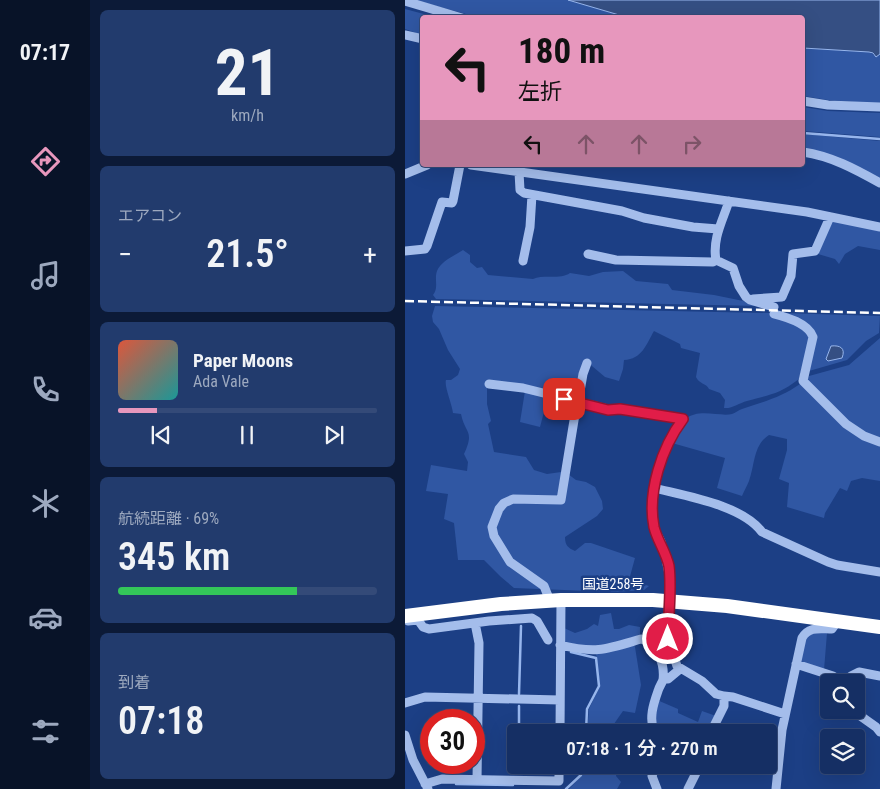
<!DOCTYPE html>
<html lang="ja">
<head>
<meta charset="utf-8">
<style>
  :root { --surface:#152f64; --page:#223b6d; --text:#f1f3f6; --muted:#9da9bf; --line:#344a78; --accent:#e797bd }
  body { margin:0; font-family:"Roboto Condensed","Noto Sans JP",sans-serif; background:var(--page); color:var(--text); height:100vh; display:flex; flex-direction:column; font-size:19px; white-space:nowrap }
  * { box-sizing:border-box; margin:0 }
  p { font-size:16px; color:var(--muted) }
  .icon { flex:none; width:28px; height:28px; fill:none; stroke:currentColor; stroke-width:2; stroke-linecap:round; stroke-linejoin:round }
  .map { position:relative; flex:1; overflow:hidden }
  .drawer { display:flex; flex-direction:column; gap:10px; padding:10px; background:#0c1a37; width:315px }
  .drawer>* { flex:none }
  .guide { position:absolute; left:15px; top:15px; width:385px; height:152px; border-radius:5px; box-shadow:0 5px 20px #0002,0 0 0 1px var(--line); background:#e797bd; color:#111; overflow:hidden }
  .fabs { position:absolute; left:415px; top:674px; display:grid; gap:10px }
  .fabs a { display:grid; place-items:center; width:45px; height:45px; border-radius:5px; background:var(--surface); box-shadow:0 5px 20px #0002,0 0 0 1px var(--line); font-size:25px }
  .speed { position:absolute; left:15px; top:709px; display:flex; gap:10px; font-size:25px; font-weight:700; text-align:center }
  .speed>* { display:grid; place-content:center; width:65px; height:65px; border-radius:50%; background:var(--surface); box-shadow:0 5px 20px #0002,0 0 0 1px var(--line); line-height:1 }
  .speed .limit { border:8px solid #d22; background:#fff; color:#111 }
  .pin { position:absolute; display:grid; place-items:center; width:42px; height:42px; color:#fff; margin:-21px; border-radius:10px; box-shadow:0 2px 8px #0006 }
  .me { position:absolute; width:55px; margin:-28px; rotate:0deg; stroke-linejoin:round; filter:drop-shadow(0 0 4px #0008) }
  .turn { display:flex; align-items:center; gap:18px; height:105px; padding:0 15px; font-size:22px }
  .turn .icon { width:65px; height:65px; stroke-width:2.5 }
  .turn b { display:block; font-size:35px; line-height:42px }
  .lanes { display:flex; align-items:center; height:48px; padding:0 15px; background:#0003; justify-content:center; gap:25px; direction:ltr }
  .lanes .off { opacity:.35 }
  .big { font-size:38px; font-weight:600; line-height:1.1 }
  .drawer .tile { flex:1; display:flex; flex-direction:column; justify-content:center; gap:8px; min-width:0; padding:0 18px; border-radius:8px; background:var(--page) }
  .drawer .dial { align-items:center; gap:0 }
  .dial b { font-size:65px; line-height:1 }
  .song { display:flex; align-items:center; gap:15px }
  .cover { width:60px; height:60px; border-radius:8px; background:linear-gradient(135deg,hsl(10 70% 55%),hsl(180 70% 35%)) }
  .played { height:5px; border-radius:2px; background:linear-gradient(90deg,var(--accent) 15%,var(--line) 15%) }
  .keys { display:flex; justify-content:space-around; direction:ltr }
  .heat { display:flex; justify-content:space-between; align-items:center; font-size:28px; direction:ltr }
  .charge { height:8px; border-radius:4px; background:linear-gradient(90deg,#34c759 69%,var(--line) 0) }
  .trip { position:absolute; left:102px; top:724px; width:270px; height:50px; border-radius:5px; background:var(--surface); box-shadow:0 5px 20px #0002,0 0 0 1px var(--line); font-weight:600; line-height:50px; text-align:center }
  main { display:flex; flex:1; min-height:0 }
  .tabs { display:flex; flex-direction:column; width:90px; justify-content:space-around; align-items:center; background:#081328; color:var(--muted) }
  .tabs .icon { width:35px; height:35px }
  .tabs .on { color:var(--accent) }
  .tabs b { font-size:22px; color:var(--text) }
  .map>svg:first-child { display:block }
</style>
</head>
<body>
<main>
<nav class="tabs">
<b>07:17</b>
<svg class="icon on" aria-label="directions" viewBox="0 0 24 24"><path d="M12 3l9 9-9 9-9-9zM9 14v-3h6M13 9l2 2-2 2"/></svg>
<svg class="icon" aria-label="music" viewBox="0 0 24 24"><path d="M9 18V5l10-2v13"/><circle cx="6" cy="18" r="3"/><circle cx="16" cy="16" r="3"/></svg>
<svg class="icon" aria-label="phone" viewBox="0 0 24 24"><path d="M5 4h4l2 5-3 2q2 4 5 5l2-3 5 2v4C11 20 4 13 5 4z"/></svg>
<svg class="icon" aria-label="climate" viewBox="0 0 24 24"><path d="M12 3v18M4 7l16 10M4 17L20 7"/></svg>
<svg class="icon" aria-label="car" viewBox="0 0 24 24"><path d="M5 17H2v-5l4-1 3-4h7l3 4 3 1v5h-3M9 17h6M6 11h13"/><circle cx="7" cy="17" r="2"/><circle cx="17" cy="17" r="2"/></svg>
<svg class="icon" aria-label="filters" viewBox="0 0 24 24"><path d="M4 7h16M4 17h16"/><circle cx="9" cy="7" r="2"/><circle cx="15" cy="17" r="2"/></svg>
</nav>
<section class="drawer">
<div class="tile dial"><b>21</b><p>km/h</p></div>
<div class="tile"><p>エアコン</p>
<div class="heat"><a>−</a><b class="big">21.5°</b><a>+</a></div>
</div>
<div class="tile">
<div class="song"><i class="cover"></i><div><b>Paper Moons</b><p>Ada Vale</p></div></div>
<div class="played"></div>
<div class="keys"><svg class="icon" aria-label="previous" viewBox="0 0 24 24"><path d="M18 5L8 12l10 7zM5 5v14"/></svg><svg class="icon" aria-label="pause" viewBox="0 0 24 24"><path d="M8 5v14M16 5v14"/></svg><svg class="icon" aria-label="next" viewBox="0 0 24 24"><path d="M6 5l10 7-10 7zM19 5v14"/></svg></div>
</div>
<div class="tile"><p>航続距離 · 69%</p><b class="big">345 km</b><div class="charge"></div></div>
<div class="tile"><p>到着</p><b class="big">07:18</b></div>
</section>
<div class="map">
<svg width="475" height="789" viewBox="0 0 475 789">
  <rect width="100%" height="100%" fill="#1c3f85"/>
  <path fill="#3057a3" d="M9,0H163L221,17H72Z
    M0,9L30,17L18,18L17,35L0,29Z
    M398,48L464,52L469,55L475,54V104L423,100L398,96Z
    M398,107L423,111L475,113V137L398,131Z
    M398,134L475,141V179L398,149Z
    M427,221L475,231V250L453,246L440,254L434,264L430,259L413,254Z
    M58,250L65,255V262L72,268L77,267L83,275L128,279C139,274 155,280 165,273L184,276L198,272L218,271L231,281L263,284L267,290L309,295L353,304L354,306L31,299L28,295C34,288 29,279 32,271C36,261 49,256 58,250Z
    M30,306L364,313L402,330L405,337L394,379C373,395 366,394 342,401C334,403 327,409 319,408L320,400L315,393L304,389C301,383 294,384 291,377L295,353L276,348L275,344L249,331C241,345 237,359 219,360L218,369L214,381L200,377L181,361L174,382L166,380L147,393L82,387V404L86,421L83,424L89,452L121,457L129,470L142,474L156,472L163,474L171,480L181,482L190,487L197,501L198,509L192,516L160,537C160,545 163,548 170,551L180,543H186L230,558L224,580L244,586L239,590L209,592L109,588L96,577L79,560H53L49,523L39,519L43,494L21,491L26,465L62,471L63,462L59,454C70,430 60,434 56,414L48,413C47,404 39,386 41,380H46L53,375L55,369L43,350L34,329L28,322L27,316Z
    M377,313L475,316L474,333L461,341L442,360L404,371L410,335Z
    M475,338V438C468,435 460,433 453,429C435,419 420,395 402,381L404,376L444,365Z
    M395,384L398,385L475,446V481L457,478L446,481L442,491L435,488L420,513L419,518L382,507L384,483L374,479L382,450V439L364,435C348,445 350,465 344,481C342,486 339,491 337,496L312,488L320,458L267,443C271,436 275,425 281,419C293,408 315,417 327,414C330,413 334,410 337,409C358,402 377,397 395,384Z
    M120,391L143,397L135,427L115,422Z
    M206,613L209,629H214L224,625L235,627V637L192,649L159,643V628L170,633L182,629L189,624L193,626L195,615Z
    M243,629C257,631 261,645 260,658L242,637Z
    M408,632L422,633L419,670L396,663L398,640Z
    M228,644L230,647L236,685L230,713L218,711L204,731L205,732H182L184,709L195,686L191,653Z
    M252,700L273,709V713L293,722L297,711L311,716L304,732H258L250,729Z
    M180,765H213L211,776L216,782L212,789H164L177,775Z"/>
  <path fill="#354f83" stroke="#97b6ed" d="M163,0H475V54L471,57L468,53L464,52L398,48V18L221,17Z
    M426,346C435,345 441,348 437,358L423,361L421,359Z"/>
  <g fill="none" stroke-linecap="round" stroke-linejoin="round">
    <path stroke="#97b6ed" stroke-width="2.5" d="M398,133L475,139
      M166,652L191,658L194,686L182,709L181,732
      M114,694L116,626
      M114,732V706
      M113,770V765
      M51,784L108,785
      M161,789L176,775L179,765"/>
    <path stroke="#a4bdeb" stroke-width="9" d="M0,1L57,18
      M0,35L18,39
      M398,101L423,105L475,107
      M398,152C426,156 450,169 475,183
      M66,165L402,212L475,227
      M114,172L115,190L119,193L217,211L239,218L288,227L313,229
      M0,174L22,165
      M324,201C318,220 307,239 311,260L328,268L334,286L341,297L345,300L369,307
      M0,251L20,249L22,246L37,202L47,203L48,201L55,165
      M183,254L211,260L308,262L311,260
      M118,261L125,227L127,195
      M348,299L377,297L386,276L388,254L410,251L425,217
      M369,314C381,317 403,323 408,337L398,381L441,424L459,436L475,442
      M84,384L118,388L203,409H215L278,419C259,445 241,496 249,528C251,533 254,537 256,542C260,554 263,566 265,579
      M173,403L178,374L182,363
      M249,488C281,496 337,505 357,532L423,562L432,565L475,572
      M145,601L139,586L105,562L89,536L87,527L94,509L99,503L108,499L156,500L172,402
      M263,614V639L272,666L297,681L311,694L319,696V706L306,732
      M3,621L13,620L18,627L24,629L84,621L127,618L132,621L143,640
      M70,623L74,643L72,780
      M155,645C192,654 202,649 236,639C252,641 260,665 258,680C257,683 254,687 253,691C248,705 244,718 249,732
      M391,664L428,676L436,681L445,682
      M258,679H263L275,669
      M445,682L446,676L454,672L475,676
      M319,696L328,697L380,714
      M0,703L20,697L155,700
      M447,710L471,727L475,732
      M155,732L156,600
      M0,735L8,760L23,789
      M251,765L247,776L252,789
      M20,784L37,779L154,781V765
      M283,789L295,765
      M371,789L377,730L397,638C404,626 415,629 427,629L432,622"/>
    <path stroke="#fff" stroke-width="14" d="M0,616L96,604L156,600H248L322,606L475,627"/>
    <path stroke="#fff" stroke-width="2.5" stroke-dasharray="9 4" stroke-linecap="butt" d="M0,301L475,313"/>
    <path stroke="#a4bdeb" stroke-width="9" d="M263,614L265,579"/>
  </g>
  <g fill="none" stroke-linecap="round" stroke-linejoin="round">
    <g stroke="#92132f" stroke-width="12">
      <path id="route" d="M159,399L203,410L215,409L278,419C257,447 242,492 249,527C252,540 261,552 264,566C267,590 263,615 263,639"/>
    </g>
    <use href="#route" stroke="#e11d48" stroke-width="9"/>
  </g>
  <g text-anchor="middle" stroke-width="5" stroke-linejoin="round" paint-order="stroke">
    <g font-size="14" fill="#fff" stroke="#1c3f85">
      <text x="208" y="589">国道258号</text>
    </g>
  </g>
</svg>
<div class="fabs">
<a><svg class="icon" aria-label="search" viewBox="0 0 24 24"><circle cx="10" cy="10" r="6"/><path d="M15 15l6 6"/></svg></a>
<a><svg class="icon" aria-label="layers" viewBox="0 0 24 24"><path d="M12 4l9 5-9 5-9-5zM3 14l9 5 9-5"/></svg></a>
</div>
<div class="speed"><div class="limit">30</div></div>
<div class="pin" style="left:159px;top:399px;background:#d93025"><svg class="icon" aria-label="arrive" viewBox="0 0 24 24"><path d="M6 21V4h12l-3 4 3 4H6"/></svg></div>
<svg class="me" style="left:263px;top:639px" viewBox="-20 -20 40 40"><circle r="17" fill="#e11d48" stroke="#fff" stroke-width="3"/><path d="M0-11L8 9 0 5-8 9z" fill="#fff"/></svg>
<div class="trip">07:18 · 1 分 · 270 m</div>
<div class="guide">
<div class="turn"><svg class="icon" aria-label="left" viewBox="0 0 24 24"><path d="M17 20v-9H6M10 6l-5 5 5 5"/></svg><div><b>180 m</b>左折</div></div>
<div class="lanes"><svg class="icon" aria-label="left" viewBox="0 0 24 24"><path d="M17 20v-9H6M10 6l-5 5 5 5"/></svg><svg class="icon off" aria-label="ahead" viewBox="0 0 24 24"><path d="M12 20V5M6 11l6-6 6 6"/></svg><svg class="icon off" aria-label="ahead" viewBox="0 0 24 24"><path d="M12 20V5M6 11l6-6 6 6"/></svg><svg class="icon off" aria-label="right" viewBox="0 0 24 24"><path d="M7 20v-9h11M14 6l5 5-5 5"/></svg></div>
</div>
</div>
</main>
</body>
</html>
